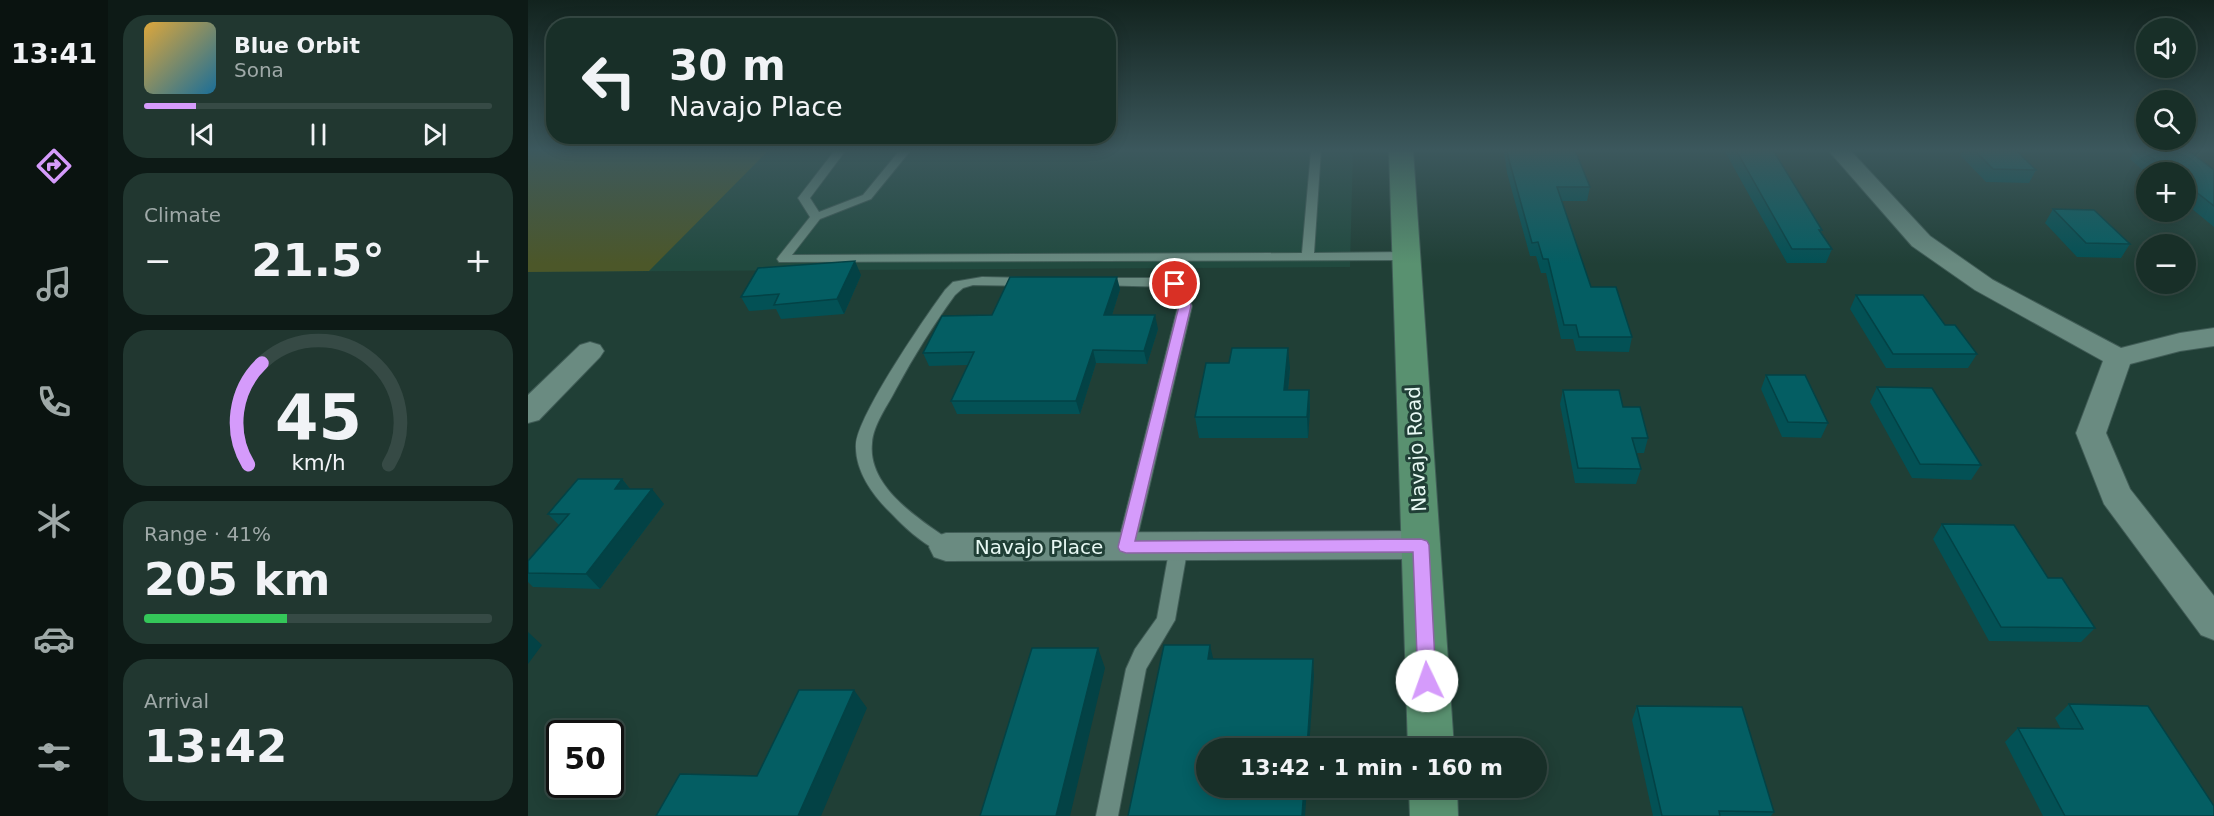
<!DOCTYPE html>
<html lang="en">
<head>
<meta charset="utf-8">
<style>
  :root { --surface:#182f28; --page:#213730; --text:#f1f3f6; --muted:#9fa9a8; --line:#364a45; --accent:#d59bfb }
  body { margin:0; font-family:"DejaVu Sans",sans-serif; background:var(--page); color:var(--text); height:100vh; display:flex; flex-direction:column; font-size:22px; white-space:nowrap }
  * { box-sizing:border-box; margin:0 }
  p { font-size:20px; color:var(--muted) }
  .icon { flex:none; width:33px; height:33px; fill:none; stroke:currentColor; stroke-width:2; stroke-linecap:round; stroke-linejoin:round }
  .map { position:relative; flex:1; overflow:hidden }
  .side { display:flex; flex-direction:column; gap:15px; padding:15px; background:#0d1a16; width:420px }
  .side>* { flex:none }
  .guide { position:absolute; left:18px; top:18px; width:570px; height:126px; border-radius:24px; box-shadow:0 3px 15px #0003,0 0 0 2px var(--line); background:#182f28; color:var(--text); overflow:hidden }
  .tools { position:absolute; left:1608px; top:18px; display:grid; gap:12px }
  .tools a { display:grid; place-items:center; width:60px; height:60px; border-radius:50%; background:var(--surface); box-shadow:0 3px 15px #0003,0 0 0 2px var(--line); font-size:30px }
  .speed { position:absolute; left:18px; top:720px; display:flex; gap:12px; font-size:30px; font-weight:700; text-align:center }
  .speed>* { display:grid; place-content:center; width:78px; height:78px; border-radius:50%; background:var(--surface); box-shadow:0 3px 15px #0003,0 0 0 2px var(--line); line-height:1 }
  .speed .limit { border:3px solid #111; border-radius:9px; background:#fff; color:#111 }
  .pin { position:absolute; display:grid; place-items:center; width:51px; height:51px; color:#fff; margin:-26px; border:3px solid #fff; border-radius:50%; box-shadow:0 2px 6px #0007 }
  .me { position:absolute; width:66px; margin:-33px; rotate:357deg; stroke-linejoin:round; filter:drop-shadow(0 0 4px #0008) }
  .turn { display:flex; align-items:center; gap:21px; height:126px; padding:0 24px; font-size:27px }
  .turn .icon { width:78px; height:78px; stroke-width:2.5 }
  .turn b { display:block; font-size:42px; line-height:51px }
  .big { font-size:45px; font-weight:800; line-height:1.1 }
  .side .tile { flex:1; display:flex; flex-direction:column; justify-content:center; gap:9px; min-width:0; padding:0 21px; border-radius:24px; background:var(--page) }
  .side .dial { align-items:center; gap:0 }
  .dial svg { height:156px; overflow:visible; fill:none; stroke:var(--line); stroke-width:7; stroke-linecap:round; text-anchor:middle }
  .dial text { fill:var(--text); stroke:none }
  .song { display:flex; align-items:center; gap:18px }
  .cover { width:72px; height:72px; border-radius:9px; background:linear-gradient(135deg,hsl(40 70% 55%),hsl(200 70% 35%)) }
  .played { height:6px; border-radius:3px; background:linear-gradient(90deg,var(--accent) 15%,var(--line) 15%) }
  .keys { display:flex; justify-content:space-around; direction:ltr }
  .heat { display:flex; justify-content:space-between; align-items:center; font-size:33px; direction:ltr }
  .charge { height:9px; border-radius:4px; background:linear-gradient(90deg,#34c759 41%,var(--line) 0) }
  .trip { position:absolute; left:668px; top:738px; width:351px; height:60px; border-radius:30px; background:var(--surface); box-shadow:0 3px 15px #0003,0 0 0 2px var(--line); font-weight:800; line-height:60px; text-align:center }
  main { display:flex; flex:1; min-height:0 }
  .tab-bar { display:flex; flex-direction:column; width:108px; justify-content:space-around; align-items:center; background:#0a1310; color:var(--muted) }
  .tab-bar .icon { width:42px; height:42px }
  .tab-bar .selected { color:var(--accent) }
  .tab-bar b { font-size:27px; color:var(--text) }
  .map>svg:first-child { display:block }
</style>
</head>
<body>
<main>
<nav class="tab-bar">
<b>13:41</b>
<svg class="icon selected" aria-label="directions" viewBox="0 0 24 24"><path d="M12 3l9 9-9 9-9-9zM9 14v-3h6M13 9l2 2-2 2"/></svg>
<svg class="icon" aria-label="music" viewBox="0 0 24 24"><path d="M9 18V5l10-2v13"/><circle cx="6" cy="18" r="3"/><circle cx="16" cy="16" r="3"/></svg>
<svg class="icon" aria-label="phone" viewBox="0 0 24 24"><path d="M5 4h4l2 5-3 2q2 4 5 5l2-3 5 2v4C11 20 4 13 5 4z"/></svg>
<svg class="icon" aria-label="climate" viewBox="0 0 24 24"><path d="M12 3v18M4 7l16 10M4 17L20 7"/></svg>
<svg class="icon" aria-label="car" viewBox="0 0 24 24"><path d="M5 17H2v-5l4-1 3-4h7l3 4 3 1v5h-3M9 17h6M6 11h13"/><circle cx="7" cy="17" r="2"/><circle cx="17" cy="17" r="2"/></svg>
<svg class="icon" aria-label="filters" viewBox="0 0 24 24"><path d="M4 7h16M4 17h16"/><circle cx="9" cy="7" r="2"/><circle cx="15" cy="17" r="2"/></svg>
</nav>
<section class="side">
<div class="tile">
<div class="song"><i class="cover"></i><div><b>Blue Orbit</b><p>Sona</p></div></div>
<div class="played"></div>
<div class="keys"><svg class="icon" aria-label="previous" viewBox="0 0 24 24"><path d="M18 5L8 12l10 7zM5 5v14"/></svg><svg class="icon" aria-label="pause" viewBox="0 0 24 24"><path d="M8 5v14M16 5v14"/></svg><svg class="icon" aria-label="next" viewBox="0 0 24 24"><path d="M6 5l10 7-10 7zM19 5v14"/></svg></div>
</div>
<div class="tile"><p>Climate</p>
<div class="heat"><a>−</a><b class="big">21.5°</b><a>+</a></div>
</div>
<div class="tile dial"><svg viewBox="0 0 100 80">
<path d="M14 69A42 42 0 1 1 86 69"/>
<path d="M14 69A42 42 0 0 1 21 17" stroke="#d59bfb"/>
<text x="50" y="56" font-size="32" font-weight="700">45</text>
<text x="50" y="72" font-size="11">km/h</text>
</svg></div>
<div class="tile"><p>Range · 41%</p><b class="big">205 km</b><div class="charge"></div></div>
<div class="tile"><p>Arrival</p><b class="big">13:42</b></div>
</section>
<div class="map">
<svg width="1686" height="816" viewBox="0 0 1686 816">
  <rect width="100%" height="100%" fill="#203f36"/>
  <path fill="#214a3f" d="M0,150H825L822,267L0,272Z"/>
  <path fill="#4c5729" d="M0,150H241L121,271L0,272Z"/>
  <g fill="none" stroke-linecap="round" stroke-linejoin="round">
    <g stroke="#405c56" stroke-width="2">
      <path id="service" d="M307,150H318L282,198L291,212L335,195L372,150H383L343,199L292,219L264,255L774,253L783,150H793L786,253L878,252L884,256L878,260L251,262L249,259L251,256L282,217L270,198Z
        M454,277L499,278L505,282L499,286L445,285L435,288L427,295C405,325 386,356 368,389C360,405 345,425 344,443C339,488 393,520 424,542L427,547L424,552L418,554C398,547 377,528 363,513C345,496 327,471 328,445C329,416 398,316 417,290L425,282Z
        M571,278H634L652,281L659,293L664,306L607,547L604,552L598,554L592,552L589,547L650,306L643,287L566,285L565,282Z
        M651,539L657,541L660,546L647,620L618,669L590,816H568L598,669L607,649L629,618L642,546L645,541Z"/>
    </g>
    <g stroke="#405c56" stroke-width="2">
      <path id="minor" d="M1300,150H1322L1402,236L1465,280L1593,348L1652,333L1686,328V346L1652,351L1602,364L1578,433L1602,489L1686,596V640L1673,635L1576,504L1548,433L1575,361L1447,290L1384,246Z
        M62,342L72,345L76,351L72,357L11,420L0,423V395L52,345Z
        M893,531L905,535L910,545L905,555L893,559L418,561L406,557L401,547L406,537L418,533Z"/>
    </g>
    <g stroke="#405c56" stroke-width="2">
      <path id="secondary" d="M861,150H885L926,748H880Z
        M881,788H929L930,816H882Z"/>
    </g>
    <use href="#service" fill="#6a8b81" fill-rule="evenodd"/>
    <use href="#minor" fill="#6a8b81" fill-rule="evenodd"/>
    <use href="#secondary" fill="#599170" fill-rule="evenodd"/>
  </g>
  <path fill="#035155" d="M976,150H1047L1062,187L1059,201H1034L1063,287L1104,337L1101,352L1048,351L1045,339H1033L1018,273H1013L1008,256H1002L979,173Z
    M1196,150H1245L1294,230L1293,232L1304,249L1298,263H1259Z
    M1435,150H1488L1508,170L1501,183L1458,182L1432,155Z
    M1607,150H1660L1686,170V227L1658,204V172L1618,173L1602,159Z
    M1525,209L1602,244L1593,258L1549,257L1517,223Z
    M333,275L316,314L253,319L248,309L221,311L213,297Z
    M592,289L584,315L630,329L619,364L568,363L552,414H429L423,401L440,365L401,366L395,353L464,315Z
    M1328,295L1417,325L1449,354L1440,368H1358L1322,309Z
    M762,368L760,390H781L782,410L780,438H671L667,417Z
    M1238,375L1300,423L1293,438L1254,437L1233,389Z
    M1349,387L1453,465L1443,480L1384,478L1342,402Z
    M1035,390L1095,407L1120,438L1116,453H1108L1113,469L1108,484L1047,483L1032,404Z
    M94,479L102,489L136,504L72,589L5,587L0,582V561L31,525L20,514Z
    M1414,524L1520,578L1567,628L1553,642L1461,641L1405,539Z
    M1541,704L1686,816H1515L1477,742L1490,728L1533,729L1527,718Z
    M1109,706L1246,812L1243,816H1125L1104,720Z"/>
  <path fill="#034245" d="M327,261L333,275L316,314L309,299Z
    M589,277L592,289L580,328L576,315Z
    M627,315L630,329L619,364L616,351Z
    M760,348L762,368L758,410L756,390Z
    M565,350L568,363L552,414L548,401Z
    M781,390L782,410L780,438L779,417Z
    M94,479L106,494L87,489Z
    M124,489L136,504L72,589L58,574Z
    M0,632L14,645L0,664Z
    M682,645L686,662L680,659Z
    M570,648L577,668L542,816H528Z
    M785,659L786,676L781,748H779Z
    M326,690L339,708L293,816H270Z
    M776,788H779L777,816H774Z"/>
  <path fill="#045e63" stroke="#034245" stroke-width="1.5" d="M979,150H1047L1062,187H1029L1063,287H1088L1104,337H1051L1048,325H1036L1020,259H1015L1010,242L1004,243L981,160Z
    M1208,150H1245L1294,230H1291L1304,249H1264Z
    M1446,150H1488L1508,170L1465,169Z
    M1614,150H1660L1686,170V206L1658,184V172H1643Z
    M1525,209L1566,210L1602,244L1558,243Z
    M327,261L309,299L246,305L251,294L213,297L230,268Z
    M482,277H589L576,315H627L616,351L565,350L548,401H423L446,352L395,353L414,316L464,315Z
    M1328,295H1395L1417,325H1427L1449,354H1365Z
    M704,348H760L756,390H781L779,417H667L678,363H701Z
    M1238,375H1277L1300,423L1260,422Z
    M1349,387L1404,388L1453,465L1392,464Z
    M1035,390H1091L1095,407H1112L1120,438H1104L1113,469L1050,468Z
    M50,479H94L87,489H124L58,574L0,573V561L41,514H20Z
    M1414,524L1486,525L1520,578H1534L1567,628L1473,627Z
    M636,645H682L680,659H785L779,748H678V788H776L774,816H600Z
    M504,648H570L528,816H452Z
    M271,690H326L270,816H128L152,774L229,776Z
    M1541,704L1620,706L1686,806V816H1537L1490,728L1555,729Z
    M1109,706L1214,707L1246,812L1191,811L1192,816H1134Z"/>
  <linearGradient id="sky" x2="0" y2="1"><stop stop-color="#12231e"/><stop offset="0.57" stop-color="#3c585d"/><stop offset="1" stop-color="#3c585d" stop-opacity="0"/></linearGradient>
  <rect width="1686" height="264" fill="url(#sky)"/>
  <path fill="#d59bfb" stroke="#8a65a3" stroke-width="1.5" d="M647,280L651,281L659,293L663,306L607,541L893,539L899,541L901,545L908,681L906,687L899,689L893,687L890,681L885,552L598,553L592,551L590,547L651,306L647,293L641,284Z"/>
  <g text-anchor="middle" stroke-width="6" stroke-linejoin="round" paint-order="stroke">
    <g font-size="20" fill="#e8f9f4" stroke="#203f36">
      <text transform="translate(888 449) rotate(-93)" y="7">Navajo Road</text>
      <text x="511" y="554">Navajo Place</text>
    </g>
  </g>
</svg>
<div class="tools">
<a><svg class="icon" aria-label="sound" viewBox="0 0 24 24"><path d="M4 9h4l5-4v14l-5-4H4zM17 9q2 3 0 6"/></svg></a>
<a><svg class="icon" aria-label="search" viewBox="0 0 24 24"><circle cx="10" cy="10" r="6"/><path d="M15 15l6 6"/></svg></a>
<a>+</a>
<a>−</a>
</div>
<div class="speed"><div class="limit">50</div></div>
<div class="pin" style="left:647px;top:284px;background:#d93025"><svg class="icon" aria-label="arrive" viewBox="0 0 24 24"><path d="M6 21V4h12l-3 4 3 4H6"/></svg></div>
<svg class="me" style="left:899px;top:681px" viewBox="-20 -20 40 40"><circle r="19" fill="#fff"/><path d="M0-13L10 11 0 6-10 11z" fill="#d59bfb"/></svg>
<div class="trip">13:42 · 1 min · 160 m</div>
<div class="guide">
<div class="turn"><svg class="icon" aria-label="left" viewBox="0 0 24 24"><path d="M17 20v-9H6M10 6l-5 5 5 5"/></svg><div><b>30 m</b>Navajo Place</div></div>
</div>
</div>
</main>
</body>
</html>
